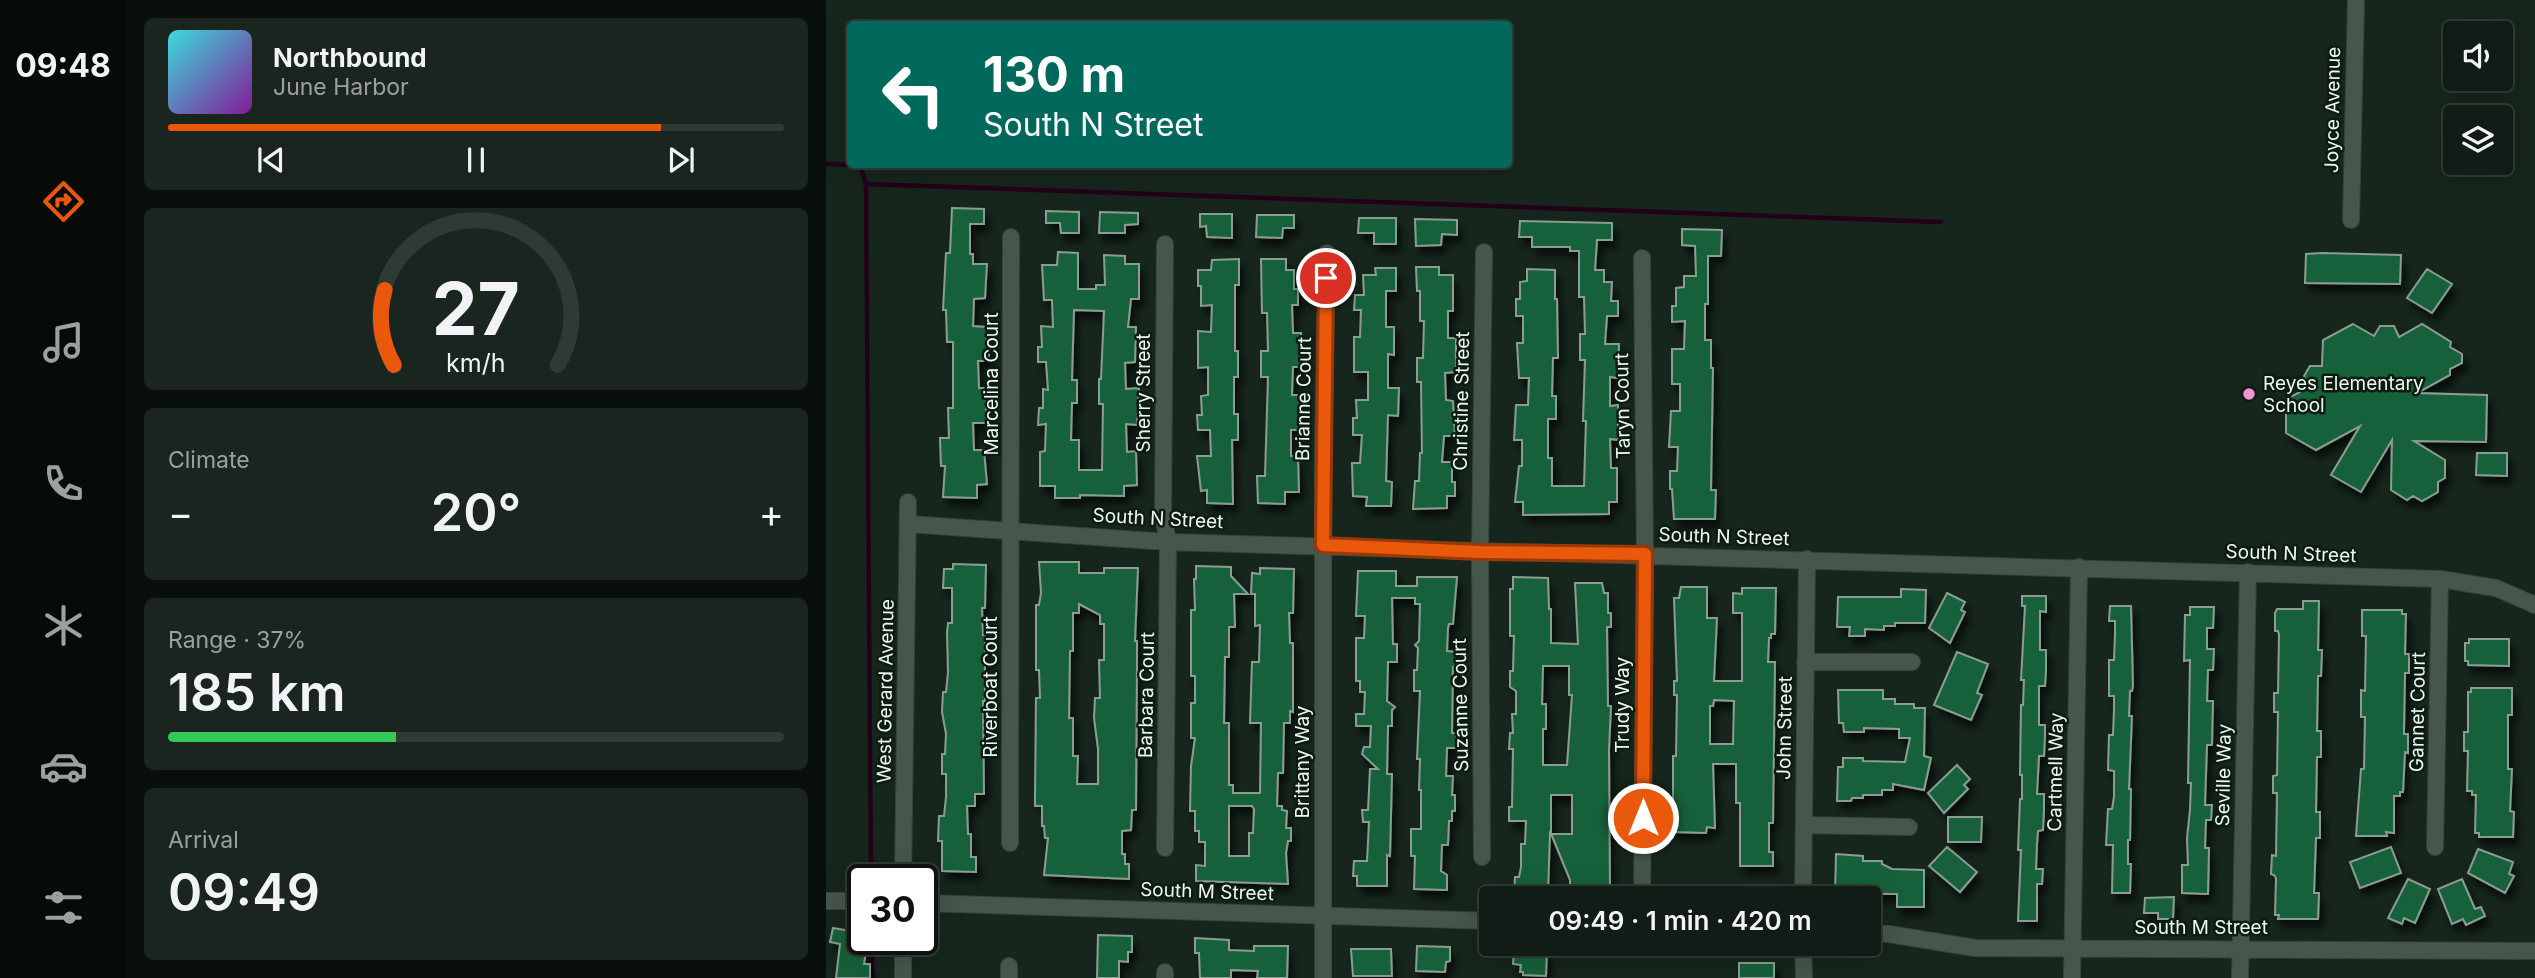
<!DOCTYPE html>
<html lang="en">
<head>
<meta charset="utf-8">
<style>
  :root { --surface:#101c15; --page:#19251e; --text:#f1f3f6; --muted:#9ca1a0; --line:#303a34; --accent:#ea580c }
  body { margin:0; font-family:Inter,sans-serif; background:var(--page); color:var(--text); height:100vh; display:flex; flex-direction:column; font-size:26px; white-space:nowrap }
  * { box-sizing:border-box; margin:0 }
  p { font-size:23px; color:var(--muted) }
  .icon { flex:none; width:38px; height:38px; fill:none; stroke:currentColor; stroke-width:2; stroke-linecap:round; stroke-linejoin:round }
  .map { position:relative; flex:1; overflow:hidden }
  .details { display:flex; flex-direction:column; gap:18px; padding:18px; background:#090f0c; width:700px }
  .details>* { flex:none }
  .hud { position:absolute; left:21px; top:21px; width:665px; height:147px; border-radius:7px; box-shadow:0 7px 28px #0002,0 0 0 2px var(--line); background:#00695c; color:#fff; overflow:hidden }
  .buttons { position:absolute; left:1617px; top:21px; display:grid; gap:14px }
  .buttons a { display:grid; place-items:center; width:70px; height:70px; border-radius:7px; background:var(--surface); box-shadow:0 7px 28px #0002,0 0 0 2px var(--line); font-size:35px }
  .speed { position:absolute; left:21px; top:864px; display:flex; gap:14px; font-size:35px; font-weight:700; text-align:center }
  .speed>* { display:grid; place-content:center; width:91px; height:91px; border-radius:50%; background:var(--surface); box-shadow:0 7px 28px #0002,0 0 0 2px var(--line); line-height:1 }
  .speed .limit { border:4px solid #111; border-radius:10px; background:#fff; color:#111 }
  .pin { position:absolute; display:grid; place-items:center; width:60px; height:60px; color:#fff; margin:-30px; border:4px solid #fff; border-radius:50%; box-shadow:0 2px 7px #0007 }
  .me { position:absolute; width:77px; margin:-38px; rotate:0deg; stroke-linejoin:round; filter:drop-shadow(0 0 5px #0008) }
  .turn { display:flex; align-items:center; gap:24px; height:147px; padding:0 21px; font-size:32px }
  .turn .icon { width:91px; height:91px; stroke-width:2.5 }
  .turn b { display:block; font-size:49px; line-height:60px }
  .big { font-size:52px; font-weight:600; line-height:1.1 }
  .details .tile { flex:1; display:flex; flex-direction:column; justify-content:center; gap:10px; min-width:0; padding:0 24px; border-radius:10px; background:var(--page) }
  .details .dial { align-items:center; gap:0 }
  .dial svg { height:182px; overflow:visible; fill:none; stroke:var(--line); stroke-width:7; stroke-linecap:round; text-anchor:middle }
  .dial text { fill:var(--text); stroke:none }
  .song { display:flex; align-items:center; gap:21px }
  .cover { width:84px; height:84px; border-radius:10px; background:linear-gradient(135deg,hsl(180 70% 55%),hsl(290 70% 35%)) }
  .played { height:7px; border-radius:4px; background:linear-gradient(90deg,var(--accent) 80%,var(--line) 80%) }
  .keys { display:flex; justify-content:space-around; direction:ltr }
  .heat { display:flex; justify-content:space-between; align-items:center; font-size:38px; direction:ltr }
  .charge { height:10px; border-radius:5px; background:linear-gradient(90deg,#34c759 37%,var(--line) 0) }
  .trip { position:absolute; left:653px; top:886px; width:402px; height:70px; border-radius:7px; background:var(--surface); box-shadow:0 7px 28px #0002,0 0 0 2px var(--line); font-weight:600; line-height:70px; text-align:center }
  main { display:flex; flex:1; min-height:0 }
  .tab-bar { display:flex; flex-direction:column; width:126px; justify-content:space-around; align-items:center; background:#060b08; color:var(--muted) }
  .tab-bar .icon { width:49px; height:49px }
  .tab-bar .selected { color:var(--accent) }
  .tab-bar b { font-size:32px; color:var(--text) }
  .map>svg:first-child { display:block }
</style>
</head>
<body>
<main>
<nav class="tab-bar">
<b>09:48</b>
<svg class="icon selected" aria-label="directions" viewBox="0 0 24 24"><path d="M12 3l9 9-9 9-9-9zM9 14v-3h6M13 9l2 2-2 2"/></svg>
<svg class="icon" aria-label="music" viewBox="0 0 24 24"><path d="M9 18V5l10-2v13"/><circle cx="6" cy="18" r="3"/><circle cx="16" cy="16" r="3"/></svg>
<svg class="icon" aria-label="phone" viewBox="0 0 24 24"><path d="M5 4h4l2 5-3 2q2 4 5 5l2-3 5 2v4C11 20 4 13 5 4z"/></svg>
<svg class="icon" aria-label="climate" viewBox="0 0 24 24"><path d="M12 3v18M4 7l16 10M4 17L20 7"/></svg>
<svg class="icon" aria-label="car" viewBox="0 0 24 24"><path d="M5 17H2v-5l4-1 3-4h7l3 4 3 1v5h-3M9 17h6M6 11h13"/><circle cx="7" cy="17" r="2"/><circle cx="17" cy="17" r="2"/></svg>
<svg class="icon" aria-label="filters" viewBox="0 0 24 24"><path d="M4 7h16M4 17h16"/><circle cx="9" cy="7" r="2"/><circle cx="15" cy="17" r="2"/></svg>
</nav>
<section class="details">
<div class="tile">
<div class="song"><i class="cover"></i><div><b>Northbound</b><p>June Harbor</p></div></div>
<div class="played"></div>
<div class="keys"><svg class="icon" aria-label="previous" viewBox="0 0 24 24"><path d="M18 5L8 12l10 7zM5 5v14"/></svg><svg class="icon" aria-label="pause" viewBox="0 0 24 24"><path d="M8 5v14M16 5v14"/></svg><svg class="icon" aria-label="next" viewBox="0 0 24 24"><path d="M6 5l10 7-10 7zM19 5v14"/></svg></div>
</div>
<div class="tile dial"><svg viewBox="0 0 100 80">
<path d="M14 69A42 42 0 1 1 86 69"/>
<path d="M14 69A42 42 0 0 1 10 36" stroke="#ea580c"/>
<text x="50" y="56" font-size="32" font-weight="700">27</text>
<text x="50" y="72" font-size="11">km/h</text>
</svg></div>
<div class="tile"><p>Climate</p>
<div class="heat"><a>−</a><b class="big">20°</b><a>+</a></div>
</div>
<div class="tile"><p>Range · 37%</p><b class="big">185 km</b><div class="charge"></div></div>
<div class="tile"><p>Arrival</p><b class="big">09:49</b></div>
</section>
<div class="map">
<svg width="1709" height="978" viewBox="0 0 1709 978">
  <defs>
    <filter id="shadow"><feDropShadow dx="4.5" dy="8" stdDeviation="3.5" flood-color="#0009"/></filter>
  </defs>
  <rect width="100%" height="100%" fill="#16261c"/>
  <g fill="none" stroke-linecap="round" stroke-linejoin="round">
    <path stroke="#220019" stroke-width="4.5" d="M0,164L34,165L40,184L45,880
      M40,184L1115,222
      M46,940V978"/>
  </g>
  <path fill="#16613b" stroke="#8b9d91" stroke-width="2" fill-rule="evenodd" filter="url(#shadow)" d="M126,208L158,209V224H144V254H147V264H161L159,298L148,299L147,326L161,327L160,344H163V361H152L153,388H161L160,423H147L148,450H158L161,484L151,485V498L117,497L119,466H115L114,438H123L122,408H127V342H121L120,310H117L120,253H124Z
    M220,211L253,212V233H235L234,223H220Z
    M274,212L312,213V224L299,225V233H273Z
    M374,214H406V238L381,237L380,226L374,227Z
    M431,215H468V228H457L456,238L430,237Z
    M533,218H570V244H548V233H532Z
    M589,219L631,220V235L616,234L615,245L590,246Z
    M694,221L786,223V240H771L769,270H778V282H786L785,301H792V316H781L779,344H793L792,378L784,377V406L792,405V440L784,439L785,468H791V502H783V514L697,515V502H689L693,466H696V440H688L690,405H702L703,378H693L691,343H697V316H690V299H694V282L701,281V269L729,270V299H731L732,358H727L726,396H730V419H722V458H726V486H758L760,421H757L759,360H754V334H759L758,297H753V251H744V247H706V237H693Z
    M856,229L896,230L895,256H882V304H879V340H885V368H887L885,490H890L889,519H848L846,489H844V471H851L852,447H843L845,411H854V384H846V349H858L859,321L846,322V306H850V288L858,287V276H870L869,246L856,245Z
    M232,252L252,253V289H270V285H279L278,255L299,256V264H313V299H305L302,327H310L309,362L299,363L300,389L313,388L311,425L300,424L301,452L310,451L311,485L298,486V496L254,495V498H229V486H214V452L219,451L220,424L212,425L213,408H217V389L222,390L220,362H212V347H216L215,326L227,327L226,300H218L216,265H231ZM248,310L278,311L275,379H273V404H277L276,470H253V440H245L246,403H251V380H246Z
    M1496,253L1575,255L1574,284L1479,283L1480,254Z
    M413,259V285H409V351H412V377H408V414H412V440H406L407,504L381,503V490L375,491L371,456H385L384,430H372L371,415H376L375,396L382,395V367L372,368V331L385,332L386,305L375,306V286H372V270H385L386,260Z
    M435,259H460V270H468V289H472V305H466L467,333H475L474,367H467L466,395H474V430H465V456H472L473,492H459V504L432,503L431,476H439L442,377H435V351H442L441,313H436Z
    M590,267H613V275H627V311H622V338H630V372L619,373L620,400L627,401L629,436H618L616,462H626V482H629V496H621V508L587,509L589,481H593L594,453H596L595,382H591V358H597L598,321H594V291H591Z
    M549,268H570V291H560V327H568V355L562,354V388H573L572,416L562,415L560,481L566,482L565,506H540L541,497L527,496L526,463H534L536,435H527V418H531L530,400H542V372H528V337H534L535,310H528L529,295H538L537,275H550Z
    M1601,269L1626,284L1606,313L1581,298Z
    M1527,324L1548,336L1554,326H1568L1573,337L1596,324L1625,342L1624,347L1636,354V363L1624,369V375L1591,393L1661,395L1660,442L1588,441L1619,460V478L1612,482V492L1596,501L1587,496L1581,500L1565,490L1566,440L1535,492L1505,475L1534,426L1490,450L1460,433V399L1484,387L1478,376L1484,366H1496L1497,340Z
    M1651,453H1681V476L1650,475Z
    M213,562H253V573H278V568H312L309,641H311V662L310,810H306L305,830L296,831V854H299V864H303V879L218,875L222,838H219L218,826H216V806H209V796L210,698H214L213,670H210V605H213L215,593ZM253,604L274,615V624H278V660H273L274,698H269L268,718L272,749V784H251L252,756H247V718H243L244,651H247V613H253Z
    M127,564L160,565L159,608H156L157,635H159V701H157L158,794H149V806H141L142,834H145V857H150V872L116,871V841H112L113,816H118L120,797V774H116V754H119L120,734L116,712L117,692H120L122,672L121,633L122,623H126V588H117L118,569H127Z
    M370,566L405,567V576L422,594H408L409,627H403V657H399L398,723H403V785H407V793H434L435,723H424L426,662H433L434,625L429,626V594H425L426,573L434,574V568L468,569L467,613H463L464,643H467V712L464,711V723H458L457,773H452L451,806H456V810L461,811L460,828H465V841H462L460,853L462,884L370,881V865L379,866V842H373V831H369V811H364L365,766L369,738H365V703H369V676H365V610H369L368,579H370ZM403,806H426L428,809L427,833H423V856H403Z
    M532,571H570V586H591V577H631L627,624H623L622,628L621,651L631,652V667H627L626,733H630V748H621L620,776H627L626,795H629V811H626V821H623L622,845H616L615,871L621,875V890L588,889L589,856H585V829H595V790H593L594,759H591L594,691H588V670H591L592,648L589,645L593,641L594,604H589V598H566L567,644H571V662H562L561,701L569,707L566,710V726H562L561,774H566L564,856L561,855V886H531V876H527L528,861H541L543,822H537L536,810H542L544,769H552L536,754L538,747H544L545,726H530V714H538L539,692H534V681H530V638H538L539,616H530Z
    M687,577L722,578L723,609H725V643L752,644L749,583H776L778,593H782V613H785V627H781L782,706H785L783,750L784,890L744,889V880L724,831L722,893L688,892L689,877H693L695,867V844H699L700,821H683V807H686L687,749H683L684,733H687L686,714H690V691L684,687V671H687L688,636H684V589H687ZM717,666H743V695H746L741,765H717V729H720V704H716ZM725,795H746V834H725Z
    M855,587H881V618H891L888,681H916V613H907V593L916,594V588H950L949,634H945V638H943L942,662H949L947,823H943V852H947V866H914V803H910V764H887L889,828L881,827L880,833L847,832V756H850L851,695H848V681H851L848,598H853ZM888,700L908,701L907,744H884V706H887Z
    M1075,589L1100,590L1099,623H1069V626H1058V630L1039,629V636H1023L1024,627H1011L1012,597H1075Z
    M1121,593L1139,602L1135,610L1139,612L1124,643L1103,628Z
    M1196,596H1220V612L1214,611V650H1220V671L1219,686H1213V725H1219V735L1218,756H1213L1211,794H1218V810L1217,830L1212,831L1211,844L1210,869H1217L1216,884H1211V921H1192L1195,850H1192L1194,799H1196V775H1194L1195,705H1197L1198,680H1195L1199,606H1196Z
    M1477,601H1493L1492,650H1496L1495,676H1492L1491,731H1495V757H1491L1490,812H1494V838H1490L1488,893H1493L1492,919H1452L1453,915H1449L1450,878L1448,875L1445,874L1446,855L1450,856L1451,793H1447V776L1451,775L1452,712H1448V693H1452L1453,635L1452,631H1449V613L1451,609H1477Z
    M1284,606H1305L1307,686L1306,691H1304L1303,716H1306L1303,789H1305L1304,840H1302V864H1305L1304,893H1286L1287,845H1280L1282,809H1286L1288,797V771L1282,770L1283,735H1287L1288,710V696H1283V660H1288L1289,635V621H1283Z
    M1364,607H1388L1387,628H1381V649H1388L1387,670H1382L1381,701H1387L1386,745H1381L1379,805H1386L1385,820H1380L1379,848H1383L1382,894L1356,893V865H1362L1361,838L1364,810L1365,783H1362L1364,660L1358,661L1359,615H1364Z
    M1536,610H1576V614H1580L1579,654H1583V673H1579L1578,730V734H1582V753L1579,752L1577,792H1574V796H1568V833L1560,832L1561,836H1530L1535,769H1538L1539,717H1535V690L1539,691L1540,636H1536Z
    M1643,639H1683V666L1642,665V661H1639V643H1643Z
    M1131,652L1162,664L1151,693L1156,695L1145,720L1108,705Z
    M1645,688H1686V715H1682V769H1686L1684,811L1688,812L1687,837H1653V833H1649L1650,795H1646V791H1641L1642,751H1638V732H1642V692H1645Z
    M1012,690H1057V699H1069V704H1088V708H1099L1098,756L1105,758L1098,790L1067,784V790H1056V795H1037V798H1026L1025,801H1011L1012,767H1017V758H1037V761L1079,762L1084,738H1073V729L1038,728V732H1018L1017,723H1013Z
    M1131,765L1144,779L1138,785L1142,789L1118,813L1102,793Z
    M1122,817H1156L1155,842H1122Z
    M1121,847L1151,872L1134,892L1103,866Z
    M1565,847L1575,873L1534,888L1524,862Z
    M1652,849L1687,862L1683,874L1688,876L1679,893L1642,873Z
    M1010,854L1037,856V861H1056V864L1066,869L1098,870V907H1071V894H1009Z
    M1582,879L1604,889L1589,923L1578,918L1576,924L1562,918Z
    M1636,879L1649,909L1655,907L1659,916L1640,925L1637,919L1626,924L1612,889Z
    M1348,897L1347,919H1332V913H1318L1319,898Z
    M7,928L37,933V940H42L38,964H44V978H10L14,944L4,942Z
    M272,935L306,936V952H302V962L293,961V978H271Z
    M369,938L403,940V950L428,951V946H462L461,978H431L432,971L405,970V978H374L373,953H369Z
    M591,946L624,947V961L620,962L619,972L590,971Z
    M525,949H565L566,976H527Z
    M688,950L721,951L720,976L697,975V972H694L695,965L687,964Z
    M913,963H948V978H913Z"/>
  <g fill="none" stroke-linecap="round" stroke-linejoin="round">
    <g stroke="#36423a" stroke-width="18">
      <path id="minor" d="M1525,220L1530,0
        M816,258L819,554L816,898
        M82,524L342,542L1614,579L1670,588L1709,605
        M979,662H1086
        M978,825L1083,827
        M184,843L185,237
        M1609,847L1614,579
        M339,848L342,542L337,515L339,244
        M656,857L654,552L658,252
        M77,880L82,502
        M977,898L981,559
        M0,901H37
        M96,903L665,921
        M1043,933L1063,934L1149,948L1709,951
        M977,943L978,978
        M77,978V940
        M183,978V966
        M339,978V972
        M497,978V450L501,253
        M1246,978L1253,567
        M1414,978L1422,572"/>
    </g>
    <use href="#minor" stroke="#45564b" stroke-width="16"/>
  </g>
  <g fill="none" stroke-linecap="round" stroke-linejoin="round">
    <g stroke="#983908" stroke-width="18">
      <path id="route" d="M500,278L497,545L654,552L819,554L817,818"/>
    </g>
    <use href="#route" stroke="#ea580c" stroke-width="12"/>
  </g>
  <circle fill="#f491d4" stroke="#0d1c13" stroke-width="2.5" cx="1423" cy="394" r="7"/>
  <g text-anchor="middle" stroke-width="5" stroke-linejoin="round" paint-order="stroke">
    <g font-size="19" fill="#eef8f1" stroke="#0d1c13">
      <text transform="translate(1506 110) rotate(-89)" y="7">Joyce Avenue</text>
      <text transform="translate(165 384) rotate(-90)" y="7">Marcelina Court</text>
      <text transform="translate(317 393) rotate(-90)" y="7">Sherry Street</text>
      <text transform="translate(477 399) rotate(-89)" y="7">Brianne Court</text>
      <text transform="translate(635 401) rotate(-89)" y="7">Christine Street</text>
      <text transform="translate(796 406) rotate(-91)" y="7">Taryn Court</text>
      <text transform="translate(332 518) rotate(3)" y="7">South N Street</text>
      <text transform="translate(898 536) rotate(2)" y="7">South N Street</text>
      <text transform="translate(1465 553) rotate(2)" y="7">South N Street</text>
      <text transform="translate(164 687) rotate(-90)" y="7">Riverboat Court</text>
      <text transform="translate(59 691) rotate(-89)" y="7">West Gerard Avenue</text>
      <text transform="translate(320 695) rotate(-89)" y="7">Barbara Court</text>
      <text transform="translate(634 705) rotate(-91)" y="7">Suzanne Court</text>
      <text transform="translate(796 705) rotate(-90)" y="7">Trudy Way</text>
      <text transform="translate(1591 712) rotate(-89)" y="7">Gannet Court</text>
      <text transform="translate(958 728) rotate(-89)" y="7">John Street</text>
      <text transform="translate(476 762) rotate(-90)" y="7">Brittany Way</text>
      <text transform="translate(1229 772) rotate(-89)" y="7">Cartmell Way</text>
      <text transform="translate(1397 775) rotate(-89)" y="7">Seville Way</text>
      <text transform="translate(381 891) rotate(2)" y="7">South M Street</text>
      <text x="1375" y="934">South M Street</text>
    </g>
    <g font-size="19" fill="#eef8f1" stroke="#0d1c13" text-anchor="start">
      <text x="1437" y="390">Reyes Elementary<tspan x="1437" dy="22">School</tspan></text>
    </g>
  </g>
</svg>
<div class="buttons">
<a><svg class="icon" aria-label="sound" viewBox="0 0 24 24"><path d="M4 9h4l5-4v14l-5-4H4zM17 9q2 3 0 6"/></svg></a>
<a><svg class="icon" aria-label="layers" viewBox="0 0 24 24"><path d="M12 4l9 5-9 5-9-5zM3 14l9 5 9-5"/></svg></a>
</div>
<div class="speed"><div class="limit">30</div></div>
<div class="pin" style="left:500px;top:278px;background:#d93025"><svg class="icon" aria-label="arrive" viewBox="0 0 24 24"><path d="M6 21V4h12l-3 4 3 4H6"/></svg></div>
<svg class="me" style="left:817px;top:818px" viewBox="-20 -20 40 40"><circle r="17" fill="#ea580c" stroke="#fff" stroke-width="3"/><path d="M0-11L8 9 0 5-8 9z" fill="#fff"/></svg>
<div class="trip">09:49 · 1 min · 420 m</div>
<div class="hud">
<div class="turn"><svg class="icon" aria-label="left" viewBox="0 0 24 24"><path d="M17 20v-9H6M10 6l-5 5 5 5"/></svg><div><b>130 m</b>South N Street</div></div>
</div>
</div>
</main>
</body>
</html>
